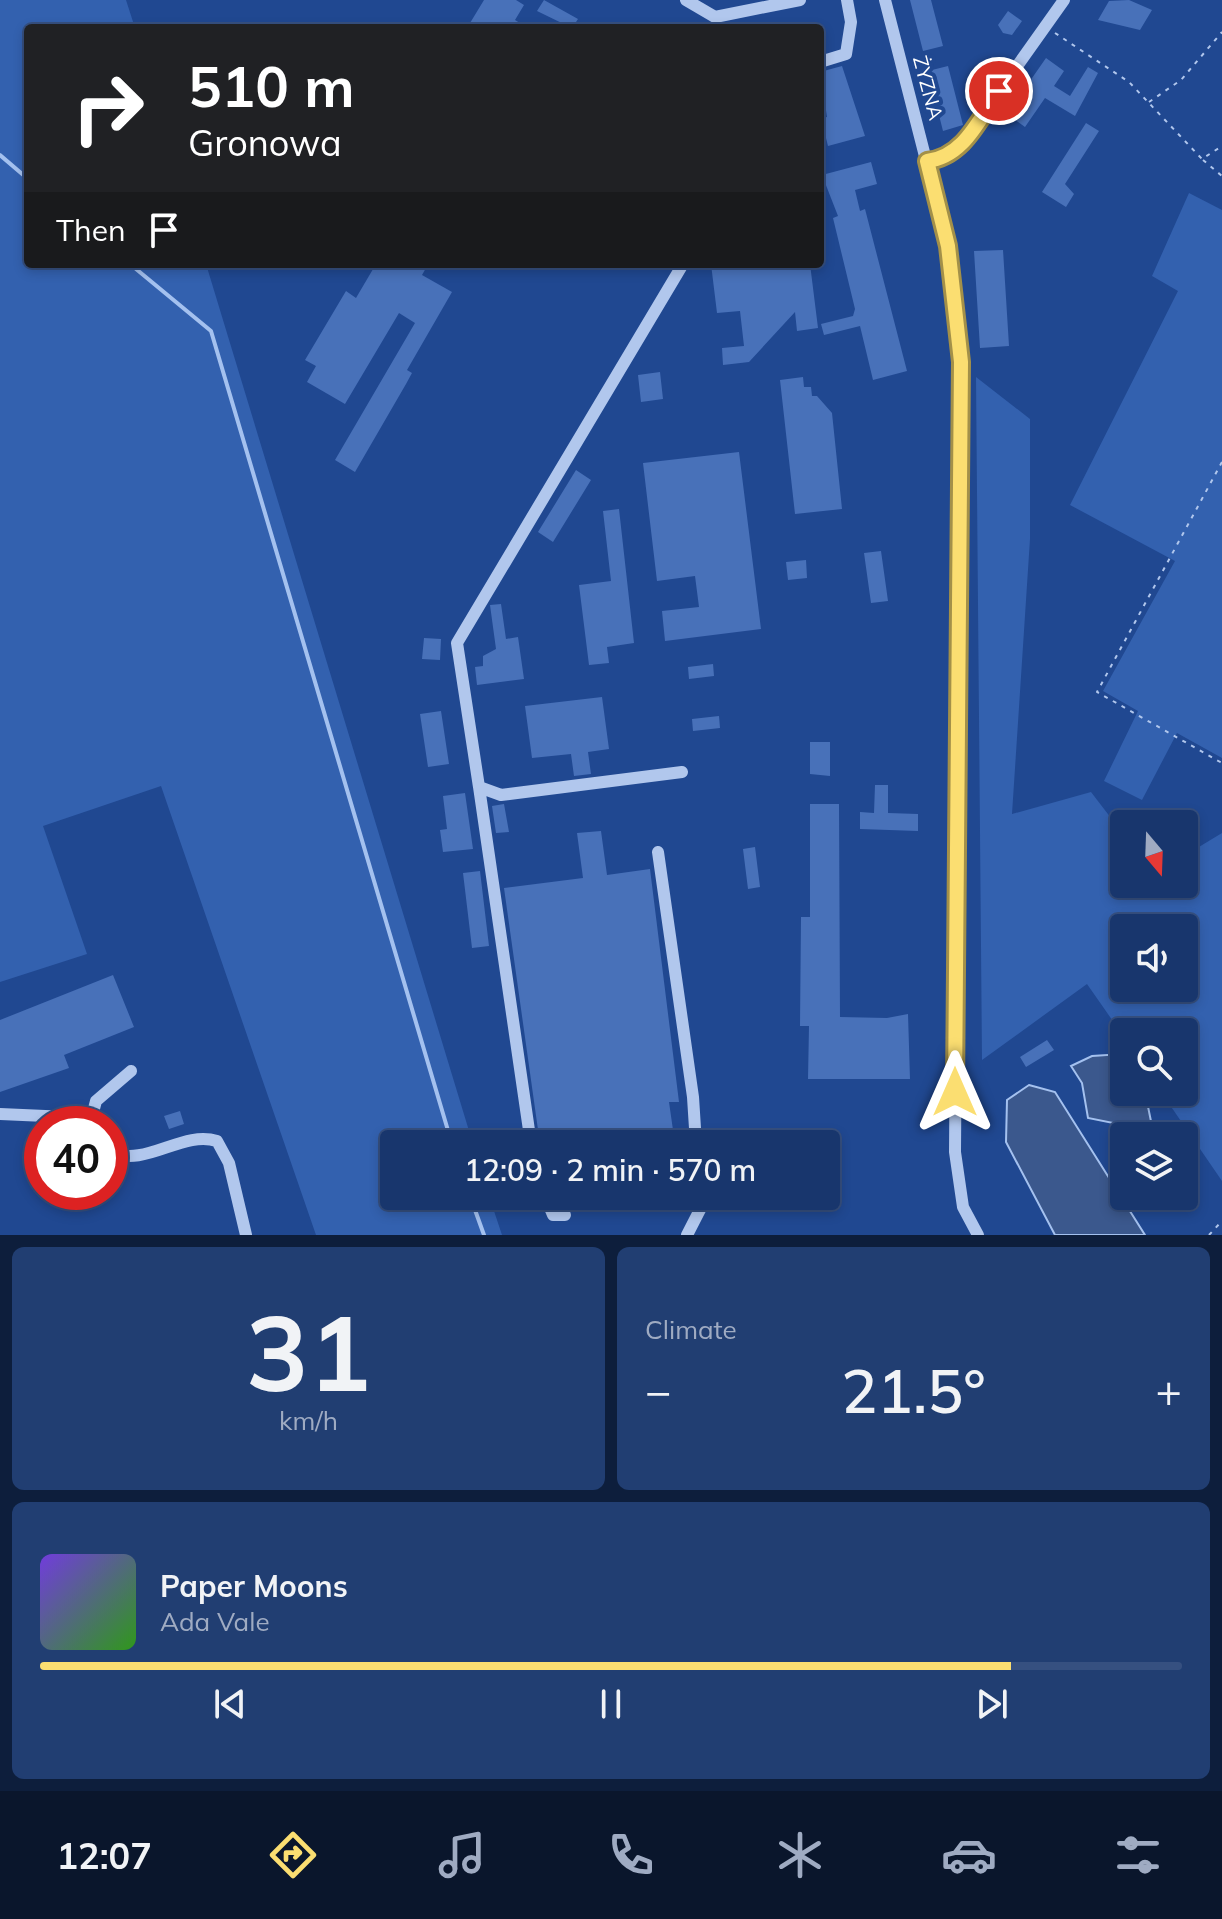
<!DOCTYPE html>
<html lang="en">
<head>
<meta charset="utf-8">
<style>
  :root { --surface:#18366d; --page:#213e72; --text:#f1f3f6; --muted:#9fabc2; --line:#365080; --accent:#fbde71 }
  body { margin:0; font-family:Mulish,sans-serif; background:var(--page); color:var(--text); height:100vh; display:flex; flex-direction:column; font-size:30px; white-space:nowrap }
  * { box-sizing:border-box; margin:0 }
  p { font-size:26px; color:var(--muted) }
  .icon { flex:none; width:44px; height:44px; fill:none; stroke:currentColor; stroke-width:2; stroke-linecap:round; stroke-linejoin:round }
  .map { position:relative; height:1235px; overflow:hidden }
  .side { display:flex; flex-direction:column; gap:12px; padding:12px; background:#0d1e3c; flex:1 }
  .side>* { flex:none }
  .banner { position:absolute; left:24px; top:24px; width:800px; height:244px; border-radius:8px; box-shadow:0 4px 12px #0003,0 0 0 2px var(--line); background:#202124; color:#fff; overflow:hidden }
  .needle { width:52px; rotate:161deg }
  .fabs { position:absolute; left:1110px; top:810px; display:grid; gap:16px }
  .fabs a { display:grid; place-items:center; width:88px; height:88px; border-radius:8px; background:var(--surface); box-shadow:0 4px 12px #0003,0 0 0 2px var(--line); font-size:40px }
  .speed { position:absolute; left:24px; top:1106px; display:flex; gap:16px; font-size:40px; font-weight:700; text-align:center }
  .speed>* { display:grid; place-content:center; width:104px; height:104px; border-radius:50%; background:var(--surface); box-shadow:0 4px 12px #0003,0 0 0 2px var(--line); line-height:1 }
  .speed .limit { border:12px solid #d22; background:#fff; color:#111 }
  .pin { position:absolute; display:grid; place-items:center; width:68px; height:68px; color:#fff; margin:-34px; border:4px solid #fff; border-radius:50%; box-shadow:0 2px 8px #0007 }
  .me { position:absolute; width:88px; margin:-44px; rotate:0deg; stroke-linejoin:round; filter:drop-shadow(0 0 6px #0008) }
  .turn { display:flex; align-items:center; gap:28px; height:168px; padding:0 32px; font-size:36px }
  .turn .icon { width:104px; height:104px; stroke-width:2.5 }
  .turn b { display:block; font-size:56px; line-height:68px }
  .then { display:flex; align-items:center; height:76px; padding:0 32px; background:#0003; gap:16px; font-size:30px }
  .big { font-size:60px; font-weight:600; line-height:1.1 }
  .side .card { flex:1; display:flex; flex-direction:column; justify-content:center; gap:12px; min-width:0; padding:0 28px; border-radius:12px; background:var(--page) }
  .side .dial { align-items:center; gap:0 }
  .dial b { font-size:104px; line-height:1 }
  .song { display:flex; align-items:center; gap:24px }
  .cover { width:96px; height:96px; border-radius:12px; background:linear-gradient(135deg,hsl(260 70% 55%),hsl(110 70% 35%)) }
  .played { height:8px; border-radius:4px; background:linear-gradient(90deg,var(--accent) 85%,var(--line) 85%) }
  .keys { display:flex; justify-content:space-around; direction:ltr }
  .heat { display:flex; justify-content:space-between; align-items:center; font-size:44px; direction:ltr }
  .side .tiles { flex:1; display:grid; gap:12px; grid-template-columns:1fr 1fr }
  .card:last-child { grid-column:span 2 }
  .trip { position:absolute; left:380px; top:1130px; width:460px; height:80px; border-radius:8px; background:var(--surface); box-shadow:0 4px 12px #0003,0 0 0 2px var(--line); font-weight:600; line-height:80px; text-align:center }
  .menu { display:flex; height:128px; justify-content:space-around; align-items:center; background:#0a162c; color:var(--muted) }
  .menu .icon { width:56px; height:56px }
  .menu .on { color:var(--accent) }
  .menu b { font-size:36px; color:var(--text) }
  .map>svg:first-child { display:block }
</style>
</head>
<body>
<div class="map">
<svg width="1222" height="1235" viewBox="0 0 1222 1235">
  <rect width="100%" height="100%" fill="#204891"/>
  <path fill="#3361af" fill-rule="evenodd" d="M0,0H126L135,28H28V264H206L473,1144H394V1196H489L502,1235H316L161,786L43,826L87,954L0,982Z
    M1189,193L1222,210V758L1177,733L1142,800L1104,781L1138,711L1103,691L1175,561L1070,505L1178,291L1152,276Z
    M976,377L1030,419V539L1012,814L1091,792L1124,835V884H1184V856L1222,833V1181L1161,1092H1184V1032H1124V1037L1087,984L982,1060ZM1124,928H1184V988H1124Z"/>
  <path fill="#3b588d" stroke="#a4c1ef" stroke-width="2" d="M1122,1054L1124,1092H1145L1153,1131L1088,1118L1082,1083L1071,1066L1092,1056Z
    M1029,1085L1055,1092L1145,1235H1055L1006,1142L1007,1100Z"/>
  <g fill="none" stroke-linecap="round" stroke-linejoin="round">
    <path stroke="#a4c1ef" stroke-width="4" d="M0,155L28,179
      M130,264L211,331L452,1144
      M470,1196L484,1235"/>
  </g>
  <path fill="#4871b9" d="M484,0H516L524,5L515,20L528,28H467Z
    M544,0L578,19L572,28L537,11Z
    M910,0H931L943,46L923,51Z
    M1129,0L1152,10L1140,30L1098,20L1109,1Z
    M1008,11L1022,21L1012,35L1003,33L998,25Z
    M1046,58L1064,71L1054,86L1070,96L1088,67L1098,73L1075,116L1045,98L1025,127L1007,114Z
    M842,66L865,136L828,146L821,118L827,117L820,72Z
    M948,66L963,125L943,131L928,71Z
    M1086,123L1099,131L1065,184L1074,194L1066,207L1042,192Z
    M871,162L877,184L855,190L860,211L865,209L907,371L873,380L860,326L824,335L821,324L853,316L855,309L833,218L838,216L822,175Z
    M1003,250L1009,346L980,348L974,251Z
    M376,264H419L426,268L422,275L452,292L407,370L412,373L406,384L355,472L335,460L415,323L399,313L345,404L307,382L316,366L305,360L346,291L356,298Z
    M711,264H810L818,328L797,331L795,312L749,362L723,365L722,348L744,346L740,311L717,313Z
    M660,372L663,399L641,402L638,375Z
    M803,377L804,387H811L812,396H817L832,413L842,509L795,514L780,380Z
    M739,452L761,629L665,641L662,611L699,607L695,576L657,581L643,463Z
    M576,470L591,480L553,542L538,532Z
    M619,509L634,643L607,647L609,663L589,665L579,585L611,581L603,511Z
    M881,551L888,601L871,603L864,553Z
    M806,560L807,578L788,580L786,562Z
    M501,604L506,639L518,637L524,679L477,685L475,667L483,666V656L496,649L490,605Z
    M424,638L441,639L440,660L422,659Z
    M713,664L714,676L689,679L688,667Z
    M602,697L609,749L588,752L591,774L574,776L571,754L532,758L525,706Z
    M441,711L449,764L428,767L420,714Z
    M719,716L720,728L693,731L692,719Z
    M810,742H830V776L810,774Z
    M875,785H888V813L918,814V831L860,829V812L874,813Z
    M465,793L473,849L443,852L440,830L447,829L443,796Z
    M504,804L509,832L496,833L492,806Z
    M810,804H839L840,1017L887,1018L908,1014L910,1079H808L809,1026H800L801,917H810Z
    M601,831L607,875L650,869L679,1102H669L675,1144H540L504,888L583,878L577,833Z
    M755,847L760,887L748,889L743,849Z
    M480,871L489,946L472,948L463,873Z
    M113,975L134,1027L64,1055L69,1068L0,1092V1020Z
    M1047,1040L1054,1050L1026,1067L1020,1057Z
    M180,1111L184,1124L169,1129L164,1116Z"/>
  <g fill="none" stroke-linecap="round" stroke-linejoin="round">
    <path stroke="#b1c7ed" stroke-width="2" stroke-dasharray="4 6" stroke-linecap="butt" d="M1055,33L1129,82L1202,159L1222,146
      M1149,102L1181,80L1222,32
      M1203,160L1222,176
      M1222,462L1097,692L1222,763
      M1209,1235L1222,1221"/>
    <path stroke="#b1c7ed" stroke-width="12" d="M686,0L715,17L800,0
      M885,0L948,246L961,362L955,1152L963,1207L978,1235
      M820,62L846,54L851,22L847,0
      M927,161L941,160L957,151L1064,0
      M682,772L501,795L479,787L457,643L683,264
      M479,787L531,1144
      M658,852L693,1097L696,1144
      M0,1114L68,1117L89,1121
      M90,1124L96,1101L131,1071
      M110,1152C146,1168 182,1130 217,1141L229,1163L246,1235
      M545,1196L553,1215H565
      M687,1235L707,1196"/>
  </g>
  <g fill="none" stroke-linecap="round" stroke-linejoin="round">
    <g stroke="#a39049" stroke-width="20">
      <path id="route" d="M955,1092L961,362L948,246L927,161C964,157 979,119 999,91"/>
    </g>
    <use href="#route" stroke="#fbde71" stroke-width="14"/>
  </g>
  <g text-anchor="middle" stroke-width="8" stroke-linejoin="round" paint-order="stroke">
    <g font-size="20" fill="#fff" stroke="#204891">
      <text transform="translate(928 88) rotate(75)" y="7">ŻYZNA</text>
    </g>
  </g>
</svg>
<div class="fabs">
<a><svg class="needle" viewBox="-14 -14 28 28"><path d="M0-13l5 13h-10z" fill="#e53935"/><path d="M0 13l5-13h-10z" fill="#9fabc2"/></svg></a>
<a><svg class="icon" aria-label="sound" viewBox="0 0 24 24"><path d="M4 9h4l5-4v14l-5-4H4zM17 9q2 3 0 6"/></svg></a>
<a><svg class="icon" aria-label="search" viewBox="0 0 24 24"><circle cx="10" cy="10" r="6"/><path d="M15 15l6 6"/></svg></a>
<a><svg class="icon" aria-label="layers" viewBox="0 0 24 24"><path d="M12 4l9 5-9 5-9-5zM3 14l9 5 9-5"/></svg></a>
</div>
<div class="speed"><div class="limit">40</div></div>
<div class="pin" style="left:999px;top:91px;background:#d93025"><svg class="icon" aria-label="arrive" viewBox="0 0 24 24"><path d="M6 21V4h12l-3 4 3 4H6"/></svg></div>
<svg class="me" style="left:955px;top:1092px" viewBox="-20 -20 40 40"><path d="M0-17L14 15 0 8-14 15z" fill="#fbde71" stroke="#fff" stroke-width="4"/></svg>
<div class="trip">12:09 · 2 min · 570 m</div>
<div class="banner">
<div class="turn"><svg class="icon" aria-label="right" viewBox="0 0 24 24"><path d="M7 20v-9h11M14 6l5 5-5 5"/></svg><div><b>510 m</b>Gronowa</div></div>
<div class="then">Then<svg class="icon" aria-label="arrive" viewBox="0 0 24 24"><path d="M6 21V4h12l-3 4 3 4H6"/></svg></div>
</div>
</div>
<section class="side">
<div class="tiles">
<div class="card dial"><b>31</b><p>km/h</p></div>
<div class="card"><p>Climate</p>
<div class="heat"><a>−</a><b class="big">21.5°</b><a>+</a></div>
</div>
<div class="card">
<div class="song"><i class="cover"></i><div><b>Paper Moons</b><p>Ada Vale</p></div></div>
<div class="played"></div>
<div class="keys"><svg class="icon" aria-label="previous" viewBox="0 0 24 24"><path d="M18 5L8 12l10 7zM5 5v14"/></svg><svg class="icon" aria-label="pause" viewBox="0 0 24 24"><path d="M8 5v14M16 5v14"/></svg><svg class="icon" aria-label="next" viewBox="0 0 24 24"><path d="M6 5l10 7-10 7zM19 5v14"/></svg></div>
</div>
</div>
</section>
<nav class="menu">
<b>12:07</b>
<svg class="icon on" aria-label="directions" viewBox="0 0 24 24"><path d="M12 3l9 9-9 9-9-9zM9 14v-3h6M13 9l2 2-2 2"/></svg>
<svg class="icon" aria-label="music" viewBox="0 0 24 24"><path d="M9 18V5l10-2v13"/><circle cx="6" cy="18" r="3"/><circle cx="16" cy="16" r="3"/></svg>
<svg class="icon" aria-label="phone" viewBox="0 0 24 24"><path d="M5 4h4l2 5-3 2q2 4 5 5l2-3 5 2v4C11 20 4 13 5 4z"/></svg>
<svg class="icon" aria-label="climate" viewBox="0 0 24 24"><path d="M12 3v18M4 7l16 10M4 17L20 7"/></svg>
<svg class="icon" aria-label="car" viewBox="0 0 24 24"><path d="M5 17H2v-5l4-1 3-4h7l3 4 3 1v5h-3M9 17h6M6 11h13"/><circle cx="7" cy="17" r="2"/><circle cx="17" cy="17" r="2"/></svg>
<svg class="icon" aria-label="filters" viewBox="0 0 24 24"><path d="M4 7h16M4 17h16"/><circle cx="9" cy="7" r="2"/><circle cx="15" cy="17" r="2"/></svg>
</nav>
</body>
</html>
